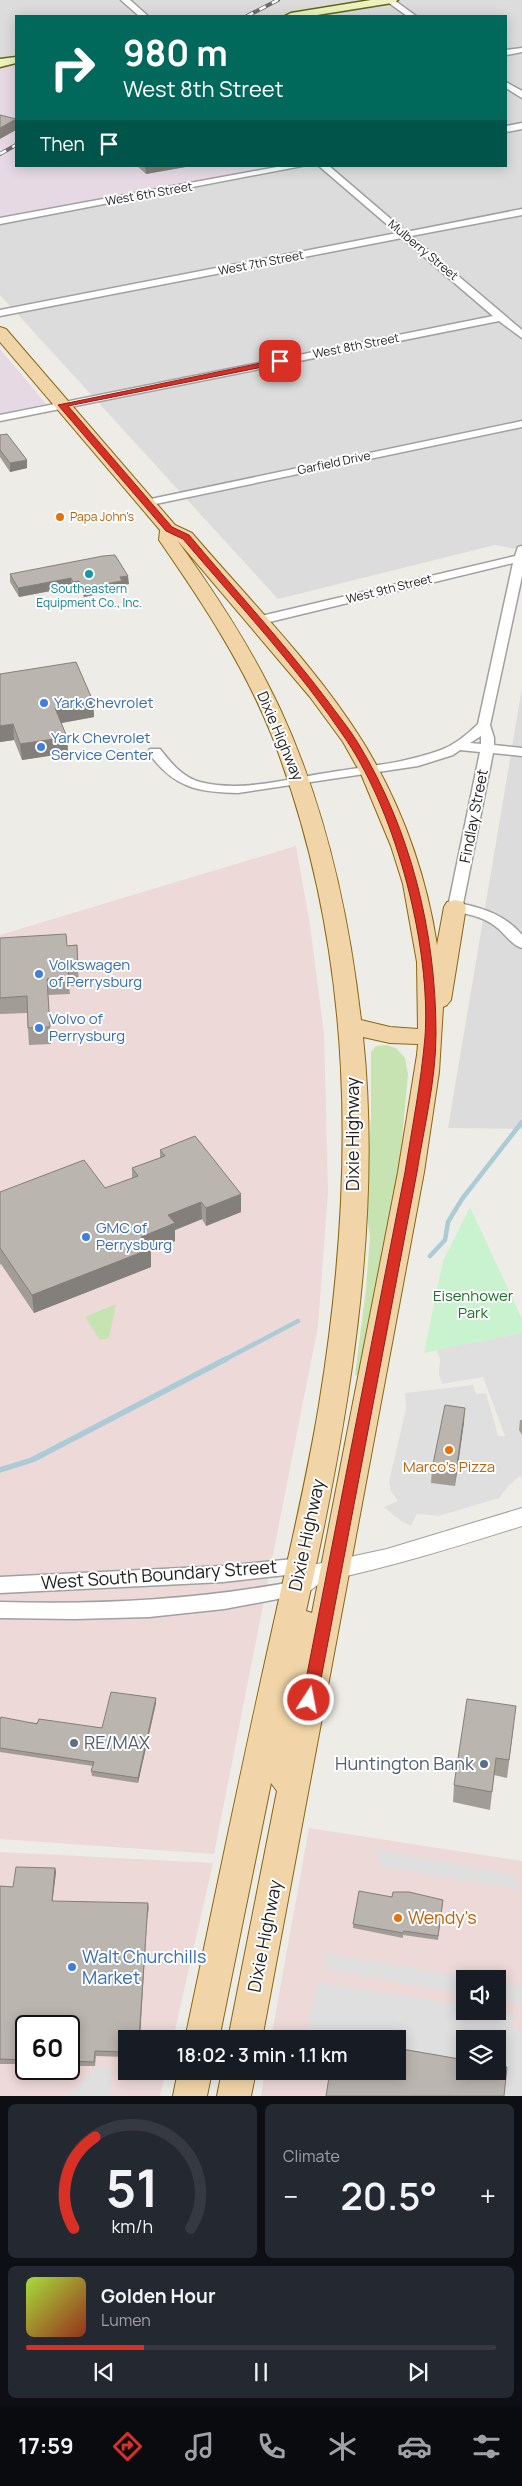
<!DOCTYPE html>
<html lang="en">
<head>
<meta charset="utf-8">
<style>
  :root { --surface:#171b24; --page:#242831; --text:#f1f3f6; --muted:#9ea1a6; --line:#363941; --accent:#d93025 }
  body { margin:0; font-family:Manrope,sans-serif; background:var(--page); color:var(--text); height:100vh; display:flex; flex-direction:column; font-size:19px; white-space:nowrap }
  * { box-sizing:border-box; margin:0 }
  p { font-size:16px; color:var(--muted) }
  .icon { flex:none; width:28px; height:28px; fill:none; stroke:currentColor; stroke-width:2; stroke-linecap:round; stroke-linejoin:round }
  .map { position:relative; height:2096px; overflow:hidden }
  .drawer { display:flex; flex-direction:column; gap:8px; padding:8px; background:#0d0f14; flex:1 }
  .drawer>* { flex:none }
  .hud { position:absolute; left:15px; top:15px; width:492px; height:152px; border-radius:0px; box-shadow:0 2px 12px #0003; background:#00695c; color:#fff; overflow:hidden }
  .controls { position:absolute; left:456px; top:1970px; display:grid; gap:10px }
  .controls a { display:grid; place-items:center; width:50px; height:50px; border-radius:0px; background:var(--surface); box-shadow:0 2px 12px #0003; font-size:25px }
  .speed { position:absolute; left:15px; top:2015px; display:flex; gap:10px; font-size:25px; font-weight:700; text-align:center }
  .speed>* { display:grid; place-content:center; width:65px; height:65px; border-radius:50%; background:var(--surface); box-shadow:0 2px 12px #0003; line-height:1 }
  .speed .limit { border:2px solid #111; border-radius:8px; background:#fff; color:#111 }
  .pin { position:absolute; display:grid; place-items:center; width:42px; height:42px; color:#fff; margin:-21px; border-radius:10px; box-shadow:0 2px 8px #0006 }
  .me { position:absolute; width:55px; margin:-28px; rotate:11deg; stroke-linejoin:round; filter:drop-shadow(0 0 4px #0008) }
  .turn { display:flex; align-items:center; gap:18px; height:105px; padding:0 25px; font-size:22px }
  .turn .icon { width:65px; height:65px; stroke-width:2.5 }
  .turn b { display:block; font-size:35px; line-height:42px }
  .then { display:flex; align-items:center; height:48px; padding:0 25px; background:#0003; gap:10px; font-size:19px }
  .big { font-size:38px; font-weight:600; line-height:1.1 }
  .drawer .tile { flex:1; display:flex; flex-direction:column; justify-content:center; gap:8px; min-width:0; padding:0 18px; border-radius:8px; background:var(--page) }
  .drawer .dial { align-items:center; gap:0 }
  .dial svg { height:130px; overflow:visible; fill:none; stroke:var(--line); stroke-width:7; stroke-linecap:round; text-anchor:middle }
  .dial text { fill:var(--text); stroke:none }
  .song { display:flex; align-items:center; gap:15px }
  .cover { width:60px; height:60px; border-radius:8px; background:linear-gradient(135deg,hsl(80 70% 55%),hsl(10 70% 35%)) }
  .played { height:5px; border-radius:2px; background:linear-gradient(90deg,var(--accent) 25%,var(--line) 25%) }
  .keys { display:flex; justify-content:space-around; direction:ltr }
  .heat { display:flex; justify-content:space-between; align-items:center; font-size:28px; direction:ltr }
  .drawer .tiles { flex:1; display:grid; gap:8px; grid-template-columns:1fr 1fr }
  .tile:last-child { grid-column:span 2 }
  .trip { position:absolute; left:118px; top:2030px; width:288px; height:50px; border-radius:0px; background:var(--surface); box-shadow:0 2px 12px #0003; font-weight:600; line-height:50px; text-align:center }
  .dock { display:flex; height:80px; justify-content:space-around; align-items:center; background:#090b0e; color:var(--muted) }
  .dock .icon { width:35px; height:35px }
  .dock .selected { color:var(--accent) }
  .dock b { font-size:22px; color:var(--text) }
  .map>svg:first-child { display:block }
</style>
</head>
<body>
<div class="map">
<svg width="522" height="2096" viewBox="0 0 522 2096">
  <rect width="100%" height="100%" fill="#eeece6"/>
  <path fill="#dddcdc" d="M0,0H522V550L495,545L278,599L0,295V223L316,166H506V16H16V57L0,59Z
    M522,688V1129L448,1128Z"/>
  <path fill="#edd9d7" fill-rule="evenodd" d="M296,846L310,925L324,1034L328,1192L318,1326L214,1854L0,1839V935Z
    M309,1828L522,1861V2096H261L265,2071H396V2039H271ZM465,1979H498V2011H465ZM465,2039H498V2071H465Z
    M0,1852L213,1863L173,2039H126V2071H166L160,2096H0ZM26,2026H69V2069H26Z"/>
  <path fill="#e7d9e3" d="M16,57V166H316L0,223V59Z
    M0,349L46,404L0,414Z"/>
  <path fill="#c7e3b2" d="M387,1045L396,1048L405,1058L408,1074L399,1171L359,1375H355L366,1289L370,1236L365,1207L371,1117V1052L376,1046Z
    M116,1304L109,1338L100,1340L85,1317Z"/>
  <path fill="#c8f3ce" d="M470,1207L522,1319V1333L424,1353L443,1261Z"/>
  <path fill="#dfdfdf" d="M522,1333V1478L520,1476L510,1484L499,1498L439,1516L417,1514L411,1526L401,1521L384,1507L398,1501L391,1491L389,1482L406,1409L405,1393L473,1385L476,1394L486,1393L498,1436H505L483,1377L442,1384L439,1374L440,1359L437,1350Z
    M374,1849L513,1874L520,1890L381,1867Z
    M325,1953L479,1979H465V1994L323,1969Z
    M317,1982L465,2006V2011H498L514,2014L512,2029L522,2030V2096H505L508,2070L498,2068V2039H465V2063L396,2051V2039L307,2037Z
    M498,1982L522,1986V2004L498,2000Z
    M94,2067L113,2068L110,2096H69Z"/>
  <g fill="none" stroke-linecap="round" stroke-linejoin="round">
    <path stroke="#abcbd7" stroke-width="4.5" d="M430,1256L445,1240L448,1222L462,1199L522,1122
      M224,1360L298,1321"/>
    <path stroke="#abcbd7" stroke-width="5.5" d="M0,1470L32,1460L226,1359"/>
    <g stroke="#a0a0a0" stroke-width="3">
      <path id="minor" d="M121,0H130L148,16H139Z
        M385,0H394L416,16H407Z
        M522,48V52L506,55V50Z
        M506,82L522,91V98L506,88Z
        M522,123V129L506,132V126Z
        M282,166H302L0,224V218Z
        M319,166H329L406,232L522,209V215L411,236L522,330V338L499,321L0,421V415L493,316L402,238L0,316V310L397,233Z
        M522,421V427L146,506L140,503L146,500Z
        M522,546V576L490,725L494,738V745L522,748V756L493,753L463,904C486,909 506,916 522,935V948C512,946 504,932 495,926C482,916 466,914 450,910L448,907L480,752L460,750L453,755L418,766L238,793C196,792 173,787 148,752L150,749H160C171,763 182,777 200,782C243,793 290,778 332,772C369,766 406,763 441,750C454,745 468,734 478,724L513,563L257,625L251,621L257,617L515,556L518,547ZM481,736V744L470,743Z
        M303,1558L313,1562L315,1567L313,1572L223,1582L0,1593V1577L223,1566Z
        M297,1581L304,1584L306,1589L304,1594L224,1609L149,1617L75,1619L0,1618V1602C100,1605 198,1600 297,1581Z"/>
    </g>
    <g stroke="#a0a0a0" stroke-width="2">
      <path id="tertiary" d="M522,1508V1526C458,1546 394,1566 329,1580C312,1583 307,1602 289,1596L285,1589L289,1582L308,1566L387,1549Z"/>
    </g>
    <g stroke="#5c6a11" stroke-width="3">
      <path id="secondary" d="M371,0H398L392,3L311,16H285L291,13Z
        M16,57V63L0,67V59Z"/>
    </g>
    <g stroke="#896711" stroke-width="2">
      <path id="primary" d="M0,327L6,329L175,525L192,533C250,601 316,666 363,742C401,804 426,873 437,945L444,907L447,902L455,900L463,902L466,907L451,1000L447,1005L443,1007L439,1072L424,1172L262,2039H228L277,1791L271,1783L219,2039H185C214,1901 242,1764 273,1626C289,1553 307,1479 319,1405C356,1178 356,953 272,736C244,665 202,602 159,540L160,530L0,342ZM177,540L310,697L343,742L361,774L391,846L403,884L417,962L418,1029L390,1027L361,1020C349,914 326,809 281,711C253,650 216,594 177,540ZM363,1037L390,1043L418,1044L417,1055L398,1172L312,1613L306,1611C347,1427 383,1226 363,1037Z
        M178,2071H212L207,2096H173Z
        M222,2071H256L251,2096H217Z"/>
    </g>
    <use href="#minor" fill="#fff" fill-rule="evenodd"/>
    <use href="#tertiary" fill="#fff" fill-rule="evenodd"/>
    <use href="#secondary" fill="#edf2c0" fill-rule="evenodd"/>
    <use href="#primary" fill="#f1d5a8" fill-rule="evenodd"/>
    <g stroke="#6d6d6d" stroke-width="4">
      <path id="rail" d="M247,16L278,0
        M0,154L16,145"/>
    </g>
    <use href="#rail" stroke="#fff" stroke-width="2.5" stroke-dasharray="7" stroke-linecap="butt"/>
  </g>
  <path fill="#a19c96" d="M137,166H191L146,174Z
    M0,435L27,468L10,472L0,457Z
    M10,574L129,584L122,585V589L84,597L80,590L73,591L71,587L19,597L10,582Z
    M0,674L93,701L94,717L61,723L67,737L68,753L22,760L14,740L0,742Z
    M0,938L67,946L77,945L79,986H69L70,994L48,995L51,1044L29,1045L27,1013L0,1014Z
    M160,1150L241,1212L206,1226L202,1219L175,1230V1241L151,1251V1267L34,1313L1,1264L0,1265V1192L105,1188L132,1178V1168L160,1158Z
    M520,1420H522V1435L519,1430Z
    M464,1422L455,1486L431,1483L432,1469Z
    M156,1703L138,1783L92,1776L91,1771L93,1766L0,1752V1720L102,1728Z
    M514,1724L507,1778L494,1775L490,1810L453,1802L454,1785Z
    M55,1868L56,1872L52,1901L148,1903L149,1908L126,2039V2057L96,2056L95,2066H69V2026H26V2064H0V1886L13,1887Z
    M392,1896L443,1900L438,1940L403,1935V1938L353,1928V1924Z"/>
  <path fill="#837f7a" d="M16,119V130L0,139V128Z
    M145,166H191L146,174Z
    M27,460V468L10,472V463Z
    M128,576L129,584L122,585V589L84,597L83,588L120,577Z
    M71,578V587L19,597L18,588Z
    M79,581L80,590L73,591V582Z
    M93,701L94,717L56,724L55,708Z
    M13,724L14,740L0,742V726Z
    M67,737L68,753L22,760L20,744Z
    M241,1194V1212L206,1226V1208Z
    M201,1202L202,1219L175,1230V1241L151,1251V1267L34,1313L32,1295L141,1237L168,1215Z
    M465,1408L464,1422L455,1486L456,1472Z
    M156,1698V1703L138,1783V1778Z
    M55,1868L56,1872L52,1906V1901Z
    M148,1903L140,2039H139Z"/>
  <path fill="#bbb5af" stroke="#837f7a" d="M0,115L16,119L0,128Z
    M7,434L27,460L10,463L0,450V435Z
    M115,555L128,576L120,577L122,581L83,588L79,581L73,582L71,578L18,588L10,574L103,556Z
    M76,662L93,701L55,708L67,737L20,744L13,724L0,726V674Z
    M66,934L67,946L77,945L78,970H68L69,978L47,979L50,1027L28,1028L27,996L0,998V938Z
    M195,1136L241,1194L206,1208L201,1202L168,1215L175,1223L141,1237L150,1249L32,1295L0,1248V1192L84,1160L105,1188L138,1176L132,1168L165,1156L160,1150Z
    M445,1405L465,1408L456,1472L432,1469Z
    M111,1692L156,1698L138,1778L91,1771L94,1762L0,1748V1720L1,1717L37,1724L39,1719L102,1728Z
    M467,1699L516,1706L509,1760L496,1758L492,1792L454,1785Z
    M16,1867L55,1868L52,1901L148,1903L139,2039H126V2052L95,2051L94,2062L69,2061V2026H26V2060L0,2059V1886L13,1887Z
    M359,1891L392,1897L393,1892H409L443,1900L438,1936L404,1931L403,1933L353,1924Z
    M396,2048L465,2060V2071H498V2065L507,2067L504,2096H326L330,2071H396Z"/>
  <path fill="#d93025" stroke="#8d1f18" d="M280,359L284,361L283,363L68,406L172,527L189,535C235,590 284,643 327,700C337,714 349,728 358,743C411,830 436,932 436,1034C436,1080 424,1127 417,1172L317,1700L314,1705L309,1707L304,1705L302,1700L405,1172C412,1128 421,1083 425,1037C431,948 397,816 347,741C299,669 239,605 183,539L166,531L58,405Z"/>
  <g fill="#e8710a" stroke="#fff" stroke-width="2">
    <circle cx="60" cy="517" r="5"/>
    <circle cx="449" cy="1450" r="5"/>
    <circle cx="398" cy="1918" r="5"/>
  </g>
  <circle fill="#0f9aa8" stroke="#fff" stroke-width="2" cx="89" cy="574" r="5"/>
  <g fill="#3f7fe0" stroke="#fff" stroke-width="2">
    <circle cx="44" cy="703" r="5"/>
    <circle cx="41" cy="747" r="5"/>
    <circle cx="39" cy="974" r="5"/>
    <circle cx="39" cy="1028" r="5"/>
    <circle cx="86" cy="1237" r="5"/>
    <circle cx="72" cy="1967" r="5"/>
  </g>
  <g fill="#5c6f8a" stroke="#fff" stroke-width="2">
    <circle cx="74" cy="1743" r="5"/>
    <circle cx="484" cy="1764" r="5"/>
  </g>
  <g text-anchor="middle" stroke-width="4" stroke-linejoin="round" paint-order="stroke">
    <g font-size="12" fill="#1f1f1f" stroke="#fff">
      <text transform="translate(149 194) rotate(-10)" y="4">West 6th Street</text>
      <text transform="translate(423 250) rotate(40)" y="4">Mulberry Street</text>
      <text transform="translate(261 263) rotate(-11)" y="4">West 7th Street</text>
      <text transform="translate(356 346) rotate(-11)" y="4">West 8th Street</text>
      <text transform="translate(334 463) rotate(-12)" y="4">Garfield Drive</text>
      <text transform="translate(389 589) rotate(-14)" y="4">West 9th Street</text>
    </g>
    <g font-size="12" fill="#c56008" stroke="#fff" text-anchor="start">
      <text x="70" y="521">Papa John's</text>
    </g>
    <g font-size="12" fill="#0d838f" stroke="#fff">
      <text x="89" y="593">Southeastern<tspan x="89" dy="14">Equipment Co., Inc.</tspan></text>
    </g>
    <g font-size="15" fill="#366cbe" stroke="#fff" text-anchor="start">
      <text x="54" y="708">Yark Chevrolet</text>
      <text x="51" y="743">Yark Chevrolet<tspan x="51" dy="17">Service Center</tspan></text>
      <text x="49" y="970">Volkswagen<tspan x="49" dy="17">of Perrysburg</tspan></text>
      <text x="49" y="1024">Volvo of<tspan x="49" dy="17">Perrysburg</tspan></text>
      <text x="96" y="1233">GMC of<tspan x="96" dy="17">Perrysburg</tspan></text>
    </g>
    <g font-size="15" fill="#1f1f1f" stroke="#fff">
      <text transform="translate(280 736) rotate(67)" y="5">Dixie Highway</text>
      <text transform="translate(474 816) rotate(-79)" y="5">Findlay Street</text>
    </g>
    <g font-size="15" fill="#187124" stroke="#fff">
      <text x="473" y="1301">Eisenhower<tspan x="473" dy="17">Park</tspan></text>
    </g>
    <g font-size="15" fill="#c56008" stroke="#fff">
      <text x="449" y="1472">Marco's Pizza</text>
    </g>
    <g font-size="18" fill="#1f1f1f" stroke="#fff">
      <text transform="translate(353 1134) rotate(-90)" y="6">Dixie Highway</text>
      <text transform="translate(307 1535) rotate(-78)" y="6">Dixie Highway</text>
      <text transform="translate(159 1575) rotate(-4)" y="6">West South Boundary Street</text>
      <text transform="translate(265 1936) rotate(-79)" y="6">Dixie Highway</text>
    </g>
    <g font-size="18" fill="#4e5e75" stroke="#fff" text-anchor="start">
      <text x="84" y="1749">RE/MAX</text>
      <text x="474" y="1770" text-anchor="end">Huntington Bank</text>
    </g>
    <g font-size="18" fill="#c56008" stroke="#fff" text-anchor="start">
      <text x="408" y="1924">Wendy's</text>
    </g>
    <g font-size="18" fill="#366cbe" stroke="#fff" text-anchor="start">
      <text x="82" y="1963">Walt Churchills<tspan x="82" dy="21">Market</tspan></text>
    </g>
  </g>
</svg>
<div class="controls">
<a><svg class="icon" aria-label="sound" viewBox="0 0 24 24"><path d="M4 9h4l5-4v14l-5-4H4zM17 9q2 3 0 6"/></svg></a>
<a><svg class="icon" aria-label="layers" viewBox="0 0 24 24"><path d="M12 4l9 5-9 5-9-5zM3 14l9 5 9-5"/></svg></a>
</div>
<div class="speed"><div class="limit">60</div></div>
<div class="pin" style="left:280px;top:361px;background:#d93025"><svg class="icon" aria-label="arrive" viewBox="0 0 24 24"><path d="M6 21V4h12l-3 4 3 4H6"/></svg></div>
<svg class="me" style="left:309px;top:1700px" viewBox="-20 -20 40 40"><circle r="17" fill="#d93025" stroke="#fff" stroke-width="3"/><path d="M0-11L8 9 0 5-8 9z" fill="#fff"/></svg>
<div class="trip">18:02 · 3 min · 1.1 km</div>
<div class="hud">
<div class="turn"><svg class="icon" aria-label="right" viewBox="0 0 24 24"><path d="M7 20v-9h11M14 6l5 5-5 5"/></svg><div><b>980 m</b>West 8th Street</div></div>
<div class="then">Then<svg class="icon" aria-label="arrive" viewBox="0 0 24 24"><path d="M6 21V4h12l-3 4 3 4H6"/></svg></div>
</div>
</div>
<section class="drawer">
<div class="tiles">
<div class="tile dial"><svg viewBox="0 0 100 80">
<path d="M14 69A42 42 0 1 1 86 69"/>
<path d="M14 69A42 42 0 0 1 27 13" stroke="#d93025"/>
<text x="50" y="56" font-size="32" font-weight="700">51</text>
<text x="50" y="72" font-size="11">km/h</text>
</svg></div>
<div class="tile"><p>Climate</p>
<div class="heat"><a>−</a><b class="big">20.5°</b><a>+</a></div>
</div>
<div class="tile">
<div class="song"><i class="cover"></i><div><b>Golden Hour</b><p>Lumen</p></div></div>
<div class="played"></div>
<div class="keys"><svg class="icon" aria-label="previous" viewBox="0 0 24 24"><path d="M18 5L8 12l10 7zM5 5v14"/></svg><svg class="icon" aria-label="pause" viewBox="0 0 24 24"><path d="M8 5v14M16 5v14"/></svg><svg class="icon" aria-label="next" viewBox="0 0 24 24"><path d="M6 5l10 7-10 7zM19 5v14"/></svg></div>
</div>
</div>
</section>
<nav class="dock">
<b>17:59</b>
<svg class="icon selected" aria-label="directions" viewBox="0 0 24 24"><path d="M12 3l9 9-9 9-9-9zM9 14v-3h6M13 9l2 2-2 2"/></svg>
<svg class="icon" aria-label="music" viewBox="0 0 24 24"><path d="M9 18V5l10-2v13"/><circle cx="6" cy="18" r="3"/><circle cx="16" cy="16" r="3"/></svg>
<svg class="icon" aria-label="phone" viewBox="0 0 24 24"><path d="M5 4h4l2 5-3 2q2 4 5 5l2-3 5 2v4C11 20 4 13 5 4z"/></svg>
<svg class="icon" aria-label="climate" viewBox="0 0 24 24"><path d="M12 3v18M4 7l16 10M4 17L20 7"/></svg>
<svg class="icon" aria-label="car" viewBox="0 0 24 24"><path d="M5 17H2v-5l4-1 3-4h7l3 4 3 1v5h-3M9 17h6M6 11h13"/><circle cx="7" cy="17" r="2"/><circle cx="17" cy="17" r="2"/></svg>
<svg class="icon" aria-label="filters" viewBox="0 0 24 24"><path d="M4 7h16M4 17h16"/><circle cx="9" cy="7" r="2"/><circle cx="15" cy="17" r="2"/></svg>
</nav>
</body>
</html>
